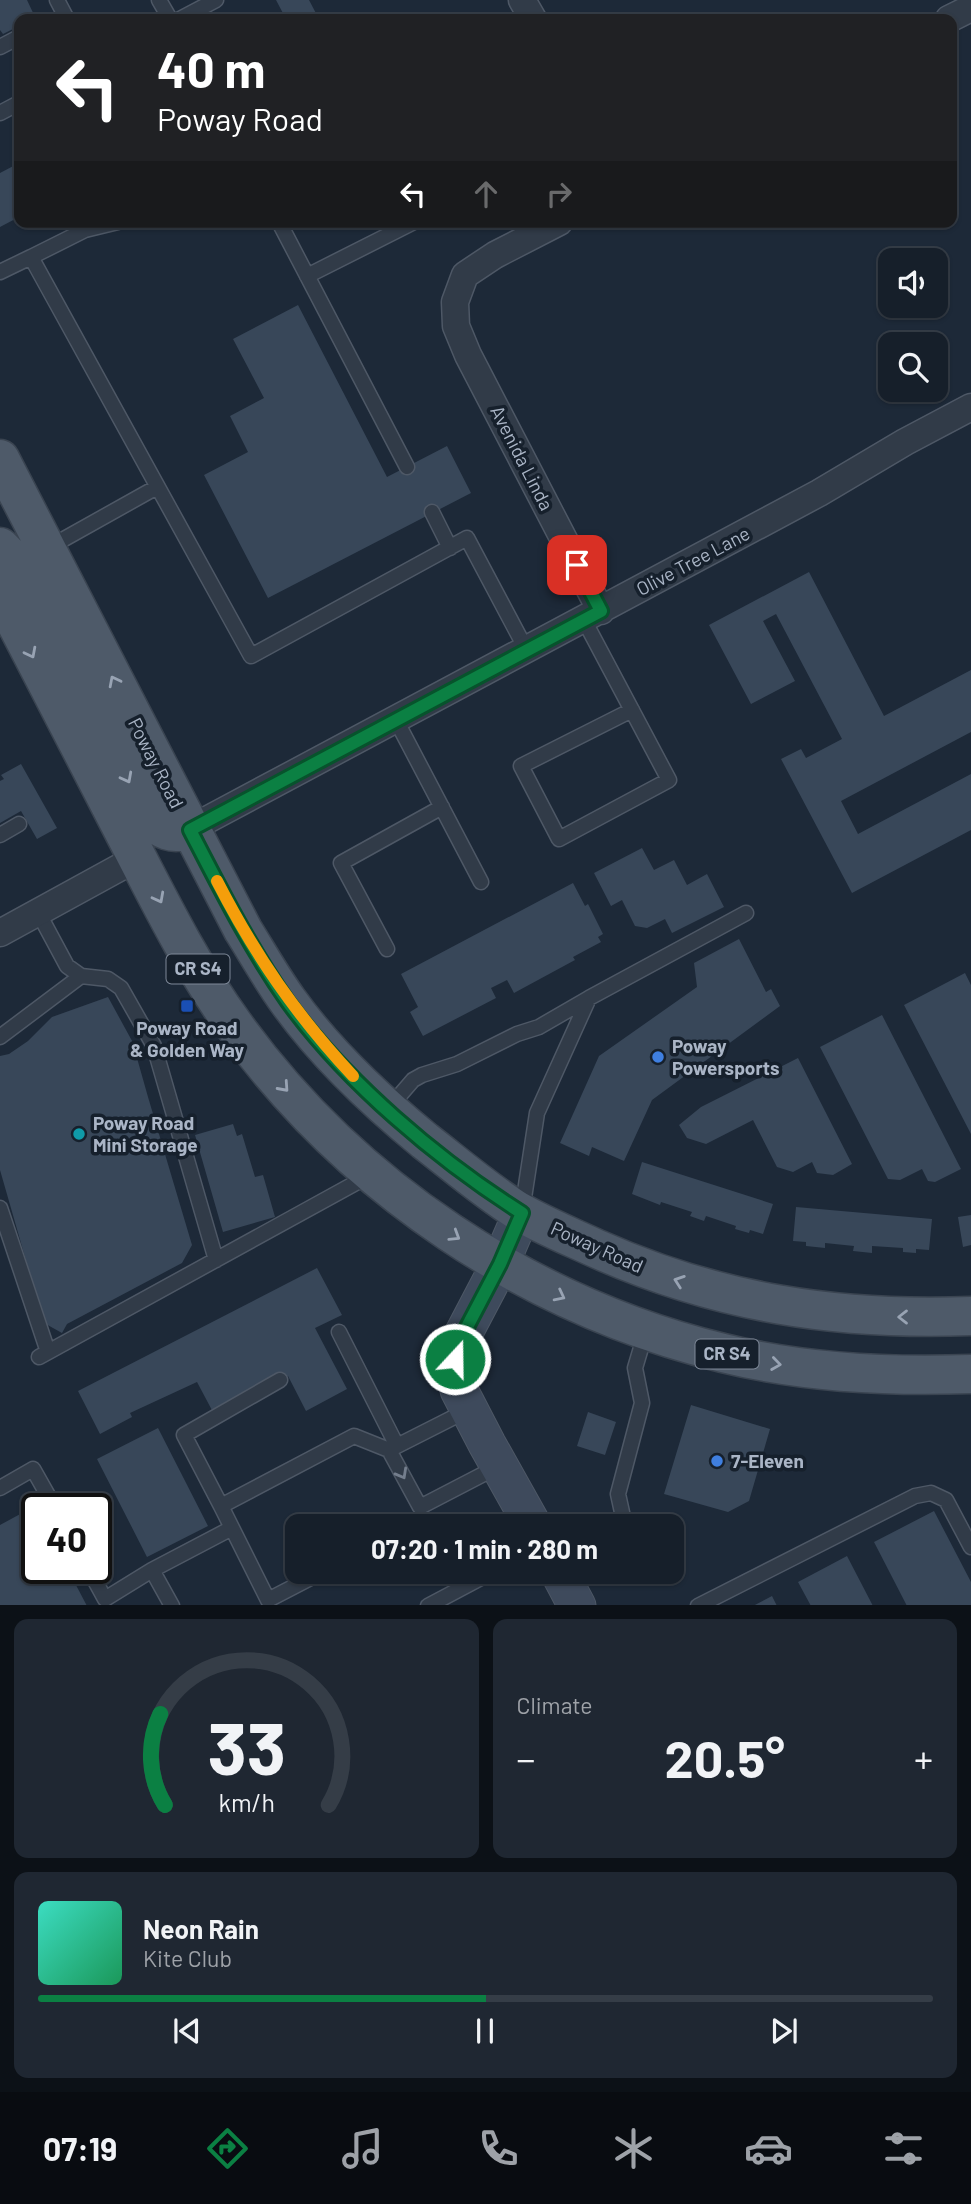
<!DOCTYPE html>
<html lang="en">
<head>
<meta charset="utf-8">
<style>
  :root { --surface:#161f2a; --page:#1f2732; --text:#f1f3f6; --muted:#9ea2a8; --line:#353d47; --accent:#0b8043 }
  body { margin:0; font-family:Barlow,sans-serif; background:var(--page); color:var(--text); height:100vh; display:flex; flex-direction:column; font-size:26px; white-space:nowrap }
  * { box-sizing:border-box; margin:0 }
  p { font-size:23px; color:var(--muted) }
  .icon { flex:none; width:38px; height:38px; fill:none; stroke:currentColor; stroke-width:2; stroke-linecap:round; stroke-linejoin:round }
  .map { position:relative; height:1605px; overflow:hidden }
  .side { display:flex; flex-direction:column; gap:14px; padding:14px; background:#0c1117; flex:1 }
  .side>* { flex:none }
  .banner { position:absolute; left:14px; top:14px; width:943px; height:214px; border-radius:14px; box-shadow:0 2px 5px #0004,0 0 0 2px var(--line); background:#202124; color:#fff; overflow:hidden }
  .controls { position:absolute; left:878px; top:248px; display:grid; gap:14px }
  .controls a { display:grid; place-items:center; width:70px; height:70px; border-radius:14px; background:var(--surface); box-shadow:0 2px 5px #0004,0 0 0 2px var(--line); font-size:35px }
  .speed { position:absolute; left:21px; top:1493px; display:flex; gap:14px; font-size:35px; font-weight:700; text-align:center }
  .speed>* { display:grid; place-content:center; width:91px; height:91px; border-radius:50%; background:var(--surface); box-shadow:0 2px 5px #0004,0 0 0 2px var(--line); line-height:1 }
  .speed .limit { border:4px solid #111; border-radius:10px; background:#fff; color:#111 }
  .pin { position:absolute; display:grid; place-items:center; width:60px; height:60px; color:#fff; margin:-30px; border-radius:14px; box-shadow:0 4px 10px #0006 }
  .me { position:absolute; width:77px; margin:-38px; rotate:21deg; stroke-linejoin:round; filter:drop-shadow(0 0 5px #0008) }
  .turn { display:flex; align-items:center; gap:24px; height:147px; padding:0 28px; font-size:32px }
  .turn .icon { width:91px; height:91px; stroke-width:2.5 }
  .turn b { display:block; font-size:49px; line-height:60px }
  .lanes { display:flex; align-items:center; height:66px; padding:0 28px; background:#0003; justify-content:center; gap:35px; direction:ltr }
  .lanes .off { opacity:.35 }
  .big { font-size:52px; font-weight:700; line-height:1.1 }
  .side .card { flex:1; display:flex; flex-direction:column; justify-content:center; gap:10px; min-width:0; padding:0 24px; border-radius:14px; background:var(--page) }
  .side .dial { align-items:center; gap:0 }
  .dial svg { height:182px; overflow:visible; fill:none; stroke:var(--line); stroke-width:7; stroke-linecap:round; text-anchor:middle }
  .dial text { fill:var(--text); stroke:none }
  .song { display:flex; align-items:center; gap:21px }
  .cover { width:84px; height:84px; border-radius:10px; background:linear-gradient(135deg,hsl(170 70% 55%),hsl(150 70% 35%)) }
  .played { height:7px; border-radius:4px; background:linear-gradient(90deg,var(--accent) 50%,var(--line) 50%) }
  .keys { display:flex; justify-content:space-around; direction:ltr }
  .heat { display:flex; justify-content:space-between; align-items:center; font-size:38px; direction:ltr }
  .side .tiles { flex:1; display:grid; gap:14px; grid-template-columns:1fr 1fr }
  .card:last-child { grid-column:span 2 }
  .trip { position:absolute; left:285px; top:1514px; width:399px; height:70px; border-radius:14px; background:var(--surface); box-shadow:0 2px 5px #0004,0 0 0 2px var(--line); font-weight:700; line-height:70px; text-align:center }
  .tabs { display:flex; height:112px; justify-content:space-around; align-items:center; background:#090c11; color:var(--muted) }
  .tabs .icon { width:49px; height:49px }
  .tabs .on { color:var(--accent) }
  .tabs b { font-size:32px; color:var(--text) }
  .map>svg:first-child { display:block }
</style>
</head>
<body>
<div class="map">
<svg width="971" height="1606" viewBox="0 0 971 1606">
  <rect width="100%" height="100%" fill="#1d2938"/>
  <path fill="#384759" d="M0,0H27L35,17L19,19V26L3,34L0,30Z
    M276,0H309L319,19H286Z
    M19,163V217L0,227V173Z
    M298,305L387,477L447,446L471,493L268,598L204,475L248,452L230,416L264,398L233,339Z
    M809,572L884,716L971,670V732L841,801L858,834L971,774V830L852,893L781,759L801,749L806,758L842,739L776,614L763,621L795,681L751,704L709,625Z
    M21,764L57,828L37,839L21,811L0,823V781L4,779L1,775Z
    M642,848L654,870L674,860L687,885L707,874L724,907L672,933L665,919L647,928L635,926L622,900L611,906L594,873Z
    M573,883L585,906L588,904L603,934L598,937L601,942L573,957L575,960L514,993L507,980L491,988L496,998L423,1036L410,1012L418,1007L401,974Z
    M739,939L766,992L771,989L780,1006L652,1100L624,1161L592,1147L589,1156L560,1143L599,1056L697,987L694,963Z
    M965,973L971,985V1134L904,1005Z
    M108,997L137,1050L135,1051L148,1097L192,1245L182,1263L67,1324L62,1333L44,1323L0,1170V1056L9,1054L28,1041L52,1017Z
    M882,1015L961,1169L935,1182L928,1181L922,1169L900,1180L888,1179L820,1047Z
    M798,1058L852,1164L833,1175L817,1173L812,1162L793,1172L777,1167L753,1120L706,1144L687,1138L679,1125L701,1107Z
    M233,1124L237,1136L242,1134L255,1177L263,1175L275,1217L223,1232L195,1135Z
    M642,1162L773,1204L763,1234L750,1230L749,1233L735,1229L736,1226L706,1216L704,1221L690,1216L692,1212L661,1202L660,1205L632,1194Z
    M796,1207L932,1219L929,1250L916,1249V1253L903,1252V1248L872,1246V1253L853,1251L854,1246L825,1243V1248L806,1246V1242L793,1241Z
    M971,1215V1245L963,1247L958,1217Z
    M317,1268L342,1315L315,1328L347,1389L306,1411L288,1376L214,1414L197,1382L130,1413L132,1417L100,1434L78,1391Z
    M691,1405L770,1429L749,1501L728,1512L664,1494Z
    M588,1412L616,1422L605,1455L577,1446Z
    M158,1428L208,1526L147,1557L97,1459Z
    M35,1506L37,1568H67L87,1606H0V1525Z
    M934,1511L971,1582V1606H907L874,1542Z
    M847,1556L873,1606H811L798,1582Z
    M772,1596L777,1606H753Z"/>
  <g fill="none" stroke-linecap="round" stroke-linejoin="round">
    <g stroke="#4e5866" stroke-width="17">
      <path id="lane" d="M57,0L67,19
        M159,0L170,19
        M180,19L216,0
        M0,47L19,37
        M0,113L19,103
        M118,222L85,230L31,257L251,656L467,538L527,651
        M279,222L407,467
        M0,272L31,257
        M307,276L414,222
        M432,512L450,548
        M48,548L157,487
        M584,620L669,780L559,839L521,766L632,710
        M396,720L481,882
        M0,835L19,824
        M38,912L67,966L81,976L108,979L121,988L154,1046L216,1260
        M387,949L341,863L442,807
        M0,1037L81,976
        M388,1109L413,1080L422,1075L457,1064L517,1034L539,1027L589,998
        M0,1208L48,1352
        M522,1211L537,1113L589,998L746,913
        M339,1332L397,1446
        M39,1357L372,1174
        M468,1410L389,1450L420,1507L499,1466
        M0,1488L33,1469L55,1508
        M221,1506L184,1435L280,1380
        M625,1526L618,1494L642,1403L635,1368L646,1331
        M88,1568L105,1599L152,1570
        M322,1572L268,1600L221,1506L354,1436L389,1450
        M569,1586L595,1572
        M172,1606L152,1570L232,1528
        M428,1606L492,1572
        M698,1606L915,1496L931,1493L946,1500L971,1547"/>
    </g>
    <g stroke="#4e5866" stroke-width="29">
      <path id="street" d="M522,0L533,19
        M949,19L971,8
        M559,222L495,255L465,275L455,302L456,326L468,355L601,611
        M190,829L819,493L905,442L971,407
        M0,933L137,858"/>
    </g>
    <g stroke="#4e5866" stroke-width="39">
      <path id="secondary" d="M522,1213L500,1264L457,1346L456,1376L459,1390L487,1444L533,1526
        M559,1572L577,1606"/>
    </g>
    <g stroke="#3a4451" stroke-width="41">
      <path id="primary" d="M0,459L243,930C258,954 272,979 288,1001C326,1054 375,1100 425,1141C456,1165 485,1190 518,1211C542,1225 569,1236 595,1248C718,1303 837,1321 971,1316
        M0,547L10,557L25,583L148,818C162,830 172,836 190,829
        M0,592C42,674 84,756 127,838C160,902 192,967 234,1025C351,1187 529,1306 723,1353C804,1373 888,1377 971,1374"/>
    </g>
    <use href="#lane" stroke="#313b48" stroke-width="14"/>
    <use href="#street" stroke="#313b48" stroke-width="26"/>
    <use href="#secondary" stroke="#3e4a5c" stroke-width="37"/>
    <use href="#primary" stroke="#4e5a69" stroke-width="38"/>
  </g>
  <defs><path id="oneway-chevron" d="M-2-3.5L2.5 0L-2 3.5" fill="none" stroke-width="1.6" stroke-linecap="round" stroke-linejoin="round" transform="scale(1.75)"/></defs>
  <g stroke="#98a3b3">
    <use href="#oneway-chevron" transform="translate(31 653) rotate(63)"/>
    <use href="#oneway-chevron" transform="translate(114 681) rotate(-117)"/>
    <use href="#oneway-chevron" transform="translate(127 778) rotate(62)"/>
    <use href="#oneway-chevron" transform="translate(159 898) rotate(62)"/>
    <use href="#oneway-chevron" transform="translate(284 1087) rotate(48)"/>
    <use href="#oneway-chevron" transform="translate(455 1236) rotate(32)"/>
    <use href="#oneway-chevron" transform="translate(679 1281) rotate(-161)"/>
    <use href="#oneway-chevron" transform="translate(560 1296) rotate(27)"/>
    <use href="#oneway-chevron" transform="translate(903 1317) rotate(-180)"/>
    <use href="#oneway-chevron" transform="translate(776 1364) rotate(8)"/>
  </g>
  <use stroke="#747e8d" href="#oneway-chevron" transform="translate(402 1474) rotate(61)"/>
  <g fill="none" stroke-linecap="round" stroke-linejoin="round">
    <g stroke="#07532c" stroke-width="18">
      <path id="route" d="M455,1359L457,1346L500,1264L522,1213C438,1160 346,1082 288,1002C250,948 220,888 190,830L601,611L577,565"/>
    </g>
    <use href="#route" stroke="#0b8043" stroke-width="12"/>
    <path stroke="#f59e0b" stroke-width="12" d="M217,881C255,955 296,1015 353,1076"/>
  </g>
  <rect fill="#1a4fb4" stroke="#16202c" stroke-width="2.5" x="180" y="999" width="14" height="14" rx="3.5"/>
  <g fill="#3f7fe0" stroke="#16202c" stroke-width="2.5">
    <circle cx="658" cy="1057" r="7"/>
    <circle cx="717" cy="1461" r="7"/>
  </g>
  <circle fill="#0f9aa8" stroke="#16202c" stroke-width="2.5" cx="79" cy="1134" r="7"/>
  <g text-anchor="middle" stroke-width="7" stroke-linejoin="round" paint-order="stroke">
    <g fill="#16202c" stroke="#7e8898" stroke-width="2">
      <rect x="166.5" y="954.5" width="63" height="29" rx="5"/>
      <rect x="695.5" y="1339.5" width="63" height="29" rx="5"/>
    </g>
    <g font-size="18" font-weight="bold" fill="#aab5c6">
      <text x="198" y="975">CR S4</text>
      <text x="727" y="1360">CR S4</text>
    </g>
    <g font-size="19" fill="#aab5c6" stroke="#16202c">
      <text transform="translate(522 458) rotate(63)" y="7">Avenida Linda</text>
      <text transform="translate(693 561) rotate(-28)" y="7">Olive Tree Lane</text>
      <text transform="translate(156 763) rotate(63)" y="7">Poway Road</text>
      <text transform="translate(597 1247) rotate(24)" y="7">Poway Road</text>
    </g>
    <g font-size="19" font-weight="bold" fill="#aab5c6" stroke="#16202c" text-anchor="start">
      <text x="187" y="1035" text-anchor="middle">Poway Road<tspan x="187" dy="22">&amp; Golden Way</tspan></text>
      <text x="672" y="1053">Poway<tspan x="672" dy="22">Powersports</tspan></text>
      <text x="93" y="1130">Poway Road<tspan x="93" dy="22">Mini Storage</tspan></text>
      <text x="731" y="1468">7-Eleven</text>
    </g>
  </g>
</svg>
<div class="controls">
<a><svg class="icon" aria-label="sound" viewBox="0 0 24 24"><path d="M4 9h4l5-4v14l-5-4H4zM17 9q2 3 0 6"/></svg></a>
<a><svg class="icon" aria-label="search" viewBox="0 0 24 24"><circle cx="10" cy="10" r="6"/><path d="M15 15l6 6"/></svg></a>
</div>
<div class="speed"><div class="limit">40</div></div>
<div class="pin" style="left:577px;top:565px;background:#d93025"><svg class="icon" aria-label="arrive" viewBox="0 0 24 24"><path d="M6 21V4h12l-3 4 3 4H6"/></svg></div>
<svg class="me" style="left:455px;top:1359px" viewBox="-20 -20 40 40"><circle r="17" fill="#0b8043" stroke="#fff" stroke-width="3"/><path d="M0-11L8 9 0 5-8 9z" fill="#fff"/></svg>
<div class="trip">07:20 · 1 min · 280 m</div>
<div class="banner">
<div class="turn"><svg class="icon" aria-label="left" viewBox="0 0 24 24"><path d="M17 20v-9H6M10 6l-5 5 5 5"/></svg><div><b>40 m</b>Poway Road</div></div>
<div class="lanes"><svg class="icon" aria-label="left" viewBox="0 0 24 24"><path d="M17 20v-9H6M10 6l-5 5 5 5"/></svg><svg class="icon off" aria-label="ahead" viewBox="0 0 24 24"><path d="M12 20V5M6 11l6-6 6 6"/></svg><svg class="icon off" aria-label="right" viewBox="0 0 24 24"><path d="M7 20v-9h11M14 6l5 5-5 5"/></svg></div>
</div>
</div>
<section class="side">
<div class="tiles">
<div class="card dial"><svg viewBox="0 0 100 80">
<path d="M14 69A42 42 0 1 1 86 69"/>
<path d="M14 69A42 42 0 0 1 12 29" stroke="#0b8043"/>
<text x="50" y="56" font-size="32" font-weight="700">33</text>
<text x="50" y="72" font-size="11">km/h</text>
</svg></div>
<div class="card"><p>Climate</p>
<div class="heat"><a>−</a><b class="big">20.5°</b><a>+</a></div>
</div>
<div class="card">
<div class="song"><i class="cover"></i><div><b>Neon Rain</b><p>Kite Club</p></div></div>
<div class="played"></div>
<div class="keys"><svg class="icon" aria-label="previous" viewBox="0 0 24 24"><path d="M18 5L8 12l10 7zM5 5v14"/></svg><svg class="icon" aria-label="pause" viewBox="0 0 24 24"><path d="M8 5v14M16 5v14"/></svg><svg class="icon" aria-label="next" viewBox="0 0 24 24"><path d="M6 5l10 7-10 7zM19 5v14"/></svg></div>
</div>
</div>
</section>
<nav class="tabs">
<b>07:19</b>
<svg class="icon on" aria-label="directions" viewBox="0 0 24 24"><path d="M12 3l9 9-9 9-9-9zM9 14v-3h6M13 9l2 2-2 2"/></svg>
<svg class="icon" aria-label="music" viewBox="0 0 24 24"><path d="M9 18V5l10-2v13"/><circle cx="6" cy="18" r="3"/><circle cx="16" cy="16" r="3"/></svg>
<svg class="icon" aria-label="phone" viewBox="0 0 24 24"><path d="M5 4h4l2 5-3 2q2 4 5 5l2-3 5 2v4C11 20 4 13 5 4z"/></svg>
<svg class="icon" aria-label="climate" viewBox="0 0 24 24"><path d="M12 3v18M4 7l16 10M4 17L20 7"/></svg>
<svg class="icon" aria-label="car" viewBox="0 0 24 24"><path d="M5 17H2v-5l4-1 3-4h7l3 4 3 1v5h-3M9 17h6M6 11h13"/><circle cx="7" cy="17" r="2"/><circle cx="17" cy="17" r="2"/></svg>
<svg class="icon" aria-label="filters" viewBox="0 0 24 24"><path d="M4 7h16M4 17h16"/><circle cx="9" cy="7" r="2"/><circle cx="15" cy="17" r="2"/></svg>
</nav>
</body>
</html>
